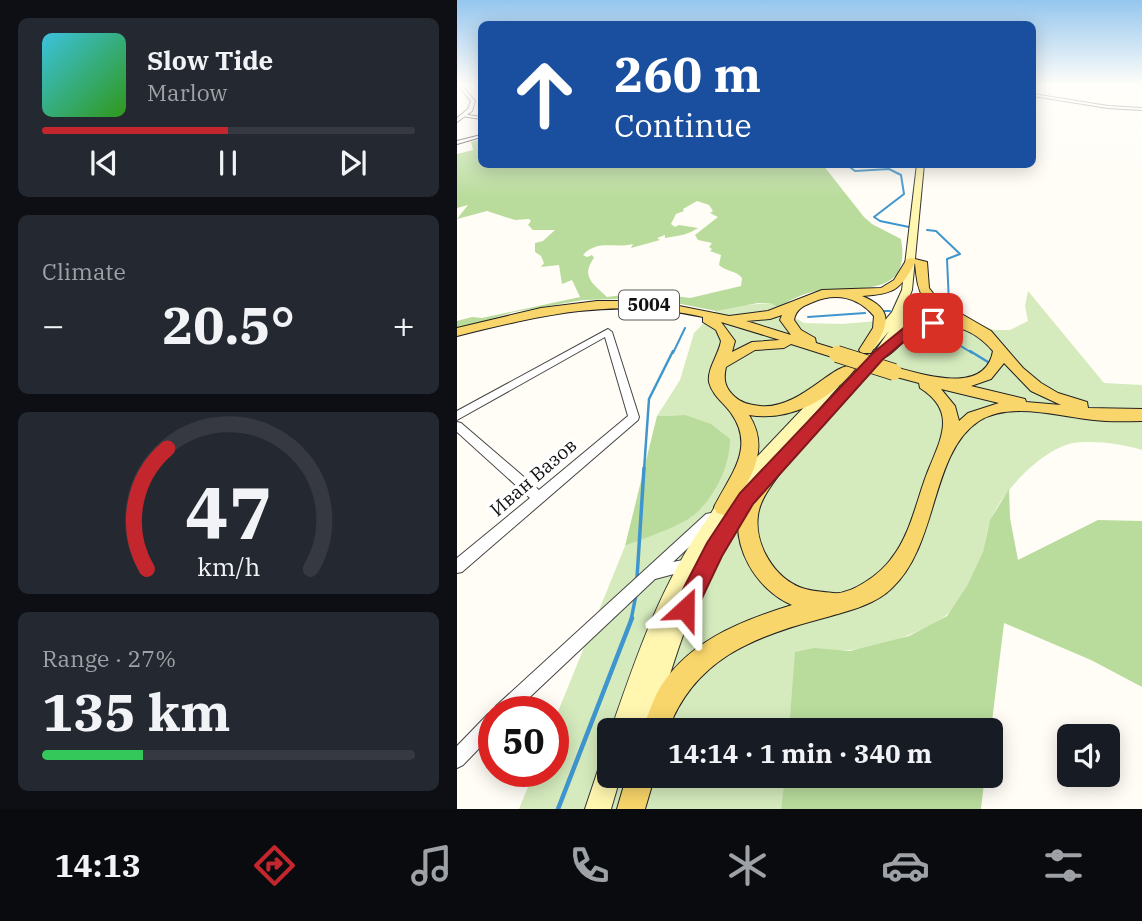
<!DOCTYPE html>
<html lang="en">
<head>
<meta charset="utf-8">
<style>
  :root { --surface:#171b24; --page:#242831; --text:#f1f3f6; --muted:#9ea1a6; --line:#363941; --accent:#c4262e }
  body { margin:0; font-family:"IBM Plex Serif",serif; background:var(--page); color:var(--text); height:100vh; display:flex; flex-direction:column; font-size:26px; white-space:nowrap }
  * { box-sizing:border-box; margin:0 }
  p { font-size:23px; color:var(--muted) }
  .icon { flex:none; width:38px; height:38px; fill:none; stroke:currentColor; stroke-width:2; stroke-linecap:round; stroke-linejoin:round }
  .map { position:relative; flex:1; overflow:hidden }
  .panel { display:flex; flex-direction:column; gap:18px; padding:18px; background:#0d0f14; width:457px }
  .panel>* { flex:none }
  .hud { position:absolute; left:21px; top:21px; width:558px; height:147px; border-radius:10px; box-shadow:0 4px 18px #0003; background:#1a4fa0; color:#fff; overflow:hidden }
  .buttons { position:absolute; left:600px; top:724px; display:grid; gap:14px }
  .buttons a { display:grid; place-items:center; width:63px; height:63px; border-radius:10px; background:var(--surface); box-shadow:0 4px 18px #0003; font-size:35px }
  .speed { position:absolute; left:21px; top:696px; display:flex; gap:14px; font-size:35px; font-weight:700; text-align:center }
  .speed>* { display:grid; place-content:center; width:91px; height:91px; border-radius:50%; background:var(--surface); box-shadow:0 4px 18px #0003; line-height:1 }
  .speed .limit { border:10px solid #d22; background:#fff; color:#111 }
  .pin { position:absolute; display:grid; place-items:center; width:60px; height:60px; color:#fff; margin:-30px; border-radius:14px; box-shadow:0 4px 10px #0006 }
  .me { position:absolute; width:77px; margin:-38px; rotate:24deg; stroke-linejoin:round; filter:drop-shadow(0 0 5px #0008) }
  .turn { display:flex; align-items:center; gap:24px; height:147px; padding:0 21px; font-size:32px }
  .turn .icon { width:91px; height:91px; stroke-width:2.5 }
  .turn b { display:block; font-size:49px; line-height:60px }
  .big { font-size:52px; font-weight:700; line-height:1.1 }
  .panel .tile { flex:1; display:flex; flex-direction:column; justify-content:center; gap:10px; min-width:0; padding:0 24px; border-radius:10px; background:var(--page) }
  .panel .dial { align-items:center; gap:0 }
  .dial svg { height:182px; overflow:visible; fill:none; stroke:var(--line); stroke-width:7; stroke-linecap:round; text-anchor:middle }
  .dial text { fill:var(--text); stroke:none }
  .song { display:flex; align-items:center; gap:21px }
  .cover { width:84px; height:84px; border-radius:10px; background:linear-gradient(135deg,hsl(190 70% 55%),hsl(110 70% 35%)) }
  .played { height:7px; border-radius:4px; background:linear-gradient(90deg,var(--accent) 50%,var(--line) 50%) }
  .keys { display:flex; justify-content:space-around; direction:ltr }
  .heat { display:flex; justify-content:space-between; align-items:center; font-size:38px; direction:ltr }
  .charge { height:10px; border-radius:5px; background:linear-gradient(90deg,#34c759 27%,var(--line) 0) }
  .trip { position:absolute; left:140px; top:718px; width:406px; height:70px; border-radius:10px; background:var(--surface); box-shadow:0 4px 18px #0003; font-weight:700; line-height:70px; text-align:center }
  .tab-bar { display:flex; height:112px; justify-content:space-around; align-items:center; background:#090b0e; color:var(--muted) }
  .tab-bar .icon { width:49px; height:49px }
  .tab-bar .current { color:var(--accent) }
  .tab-bar b { font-size:32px; color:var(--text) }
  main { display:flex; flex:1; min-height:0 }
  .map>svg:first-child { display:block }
</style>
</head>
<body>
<main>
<section class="panel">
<div class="tile">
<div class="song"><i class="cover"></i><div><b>Slow Tide</b><p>Marlow</p></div></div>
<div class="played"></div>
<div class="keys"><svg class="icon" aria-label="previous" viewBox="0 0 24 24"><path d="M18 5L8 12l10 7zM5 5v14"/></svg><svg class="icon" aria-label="pause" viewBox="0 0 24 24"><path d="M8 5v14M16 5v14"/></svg><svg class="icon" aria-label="next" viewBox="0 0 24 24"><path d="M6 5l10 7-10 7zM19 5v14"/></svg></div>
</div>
<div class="tile"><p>Climate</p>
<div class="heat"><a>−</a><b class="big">20.5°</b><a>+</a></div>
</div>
<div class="tile dial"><svg viewBox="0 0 100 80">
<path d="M14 69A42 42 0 1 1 86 69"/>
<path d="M14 69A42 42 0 0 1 23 16" stroke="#c4262e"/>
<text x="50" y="56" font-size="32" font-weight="700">47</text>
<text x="50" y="72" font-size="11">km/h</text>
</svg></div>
<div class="tile"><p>Range · 27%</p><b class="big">135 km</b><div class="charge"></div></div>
</section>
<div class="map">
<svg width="686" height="809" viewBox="0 0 686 809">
  <rect width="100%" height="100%" fill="#fffdf5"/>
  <path fill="#d5ebbd" d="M571,291L647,383L685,385V450C666,444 637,440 616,443C585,449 543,493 533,522C529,532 529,543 526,553C519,570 502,607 487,617C463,633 420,649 392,650C373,651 358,648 339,652L332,730H152V775H328L324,809H62L77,772H96V724L168,546L236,516L228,415L200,416L223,380L237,333L259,311L277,306L313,303L347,323L385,324L501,314L537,330H553L571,321L568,306Z"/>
  <path fill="#b9dc9c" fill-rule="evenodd" d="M24,139V164L366,165L407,217L415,224L444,239C455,300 398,285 361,291C346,293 334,299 322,308L313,303H301L259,311L194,298L126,300L57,312L0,329V321L15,317L25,318L123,297L115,280L105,284L102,265L84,267L87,263L84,256L78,252V243L86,241L98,230H76L71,225L74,221L72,219L58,220L30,211L0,219L11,205L0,208V154L16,150L14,142ZM240,201L252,205L256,211L253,213L261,217L238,235L241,240L255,243L252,247L255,249L253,251L264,255L262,265C269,272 279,270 285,278L284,286L233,298L188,292L150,297C137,284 123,277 137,258L135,255L130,257L126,255C141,239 157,249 176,244L174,248L203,240L200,238L208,235V238C220,236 231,235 241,228L222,225L218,227L214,224L219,214L227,211L226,209Z
    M228,415L254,424L273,439C273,466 258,497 237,515C224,526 185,539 168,546L200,416Z
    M552,489L553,518L561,560L641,520L685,521V687L634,660L547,623L534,730H332L338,652L357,648L393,651L452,636L490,616L510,586L526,552L533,520Z
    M328,775H528L524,809H324Z"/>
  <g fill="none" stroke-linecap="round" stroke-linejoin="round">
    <path stroke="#3f96cf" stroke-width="2" d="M397,164L394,168L398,171L432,169L444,175L447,194L417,217L423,221L452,227
      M470,230L479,231L503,254L490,259L492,303
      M427,311H433
      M351,317L408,313
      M467,321L462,314L471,311
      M475,328L515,353
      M216,353L228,328"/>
    <path stroke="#3f96cf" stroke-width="2.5" d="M513,351L531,362
      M187,470L192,399L216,351"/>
    <path stroke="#3f96cf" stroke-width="3.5" d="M180,578L187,468
      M174,620L179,595"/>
    <path stroke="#3f96cf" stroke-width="4.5" d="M101,809L175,618"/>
    <g stroke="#444" stroke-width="2">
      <path id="minor" d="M576,94L651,106L686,108V110L651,108L576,96Z
        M5,114L24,117V119L5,116Z
        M24,135V137L0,144V141Z
        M151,329L155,332L182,417L181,420L5,572L0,573V558L73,498L0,432V422L4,423L82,490L171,416L148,337L0,420V411Z
        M254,513L259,514L260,518L259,522L216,562L231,559L236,561L238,565L236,569L198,579L57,712H37V733L6,765L0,768V746L31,714L37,711L39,706L249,514Z"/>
    </g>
    <g stroke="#444" stroke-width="2">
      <path id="tertiary" d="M0,84H3L18,101L15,111L0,122V118L11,109L14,101Z"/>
    </g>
    <g stroke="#333" stroke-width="2">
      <path id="secondary" d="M460,164H467L455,290L449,305L454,303L460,306L425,359L320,475L314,477L308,475L306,471L294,485L301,486L303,491C293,511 276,529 265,549C233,605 214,668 197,730H154C179,657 205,581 251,518C257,509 262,497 272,494L279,499L285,491L278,490L276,485L278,480L370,383H380L382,386L340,433L417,353L432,331L417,349H409L407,346L409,343L435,312L445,290Z
        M152,761V775H164L154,809H128L143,764Z"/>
    </g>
    <g stroke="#222" stroke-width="2">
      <path id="primary" d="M454,258L470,262L472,288L482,301L534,331L566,368L584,383L601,393L630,402L631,408L686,409V421C669,421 653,422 637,420C603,417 554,401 522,421C473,453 482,544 435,588C417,606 387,612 363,619C295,637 237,660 211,730H185C190,718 194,706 199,695C226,643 283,621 335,605C299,590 272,544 284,506C290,488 303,474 314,459L320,457L326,459L329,464C319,481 304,495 301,515C297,544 317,578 345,588C354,591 367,592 376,593C395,595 424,573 434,559C455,533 460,496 473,466C486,435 498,410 463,388L462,383L432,375L430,372L437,367C466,374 528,396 536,351C511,322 479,318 448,341C438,348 429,362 416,359L414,356L416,353C440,333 462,317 495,319C465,302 461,297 458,263C443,290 437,294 405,296C440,310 430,328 414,353H404L402,350L416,328L417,316C401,297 379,292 356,302C346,306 339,309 337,320L344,330L358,338L359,343L385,351L387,354L385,357H375L334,344L327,348L298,350L269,367C266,380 268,388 278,397C284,403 294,405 303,406C343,410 377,361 396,366L398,369C374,400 331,422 292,415C315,451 291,480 274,513L267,515L260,513L257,507C273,475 299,448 274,413C267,403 255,395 252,382C250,369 262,354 264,341L259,330L246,322V317C158,297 85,315 0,336V328L84,308L140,301H197L272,316L311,311L365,290L424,288L437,280L450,259ZM325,315L323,320L334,335L289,321L313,319ZM264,322L323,340L295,342L275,352L278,341ZM547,363L574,391L604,405L569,402L568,399L514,386L534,379ZM484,389L542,403L511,413L502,421L498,406Z
        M170,775H198L188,809H160Z"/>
    </g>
    <use href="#minor" fill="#fff" fill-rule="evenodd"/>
    <use href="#tertiary" fill="#fff" fill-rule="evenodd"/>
    <use href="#secondary" fill="#fff6b0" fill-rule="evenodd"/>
    <use href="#primary" fill="#f9d66b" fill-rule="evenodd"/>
    <g stroke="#222" stroke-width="18" stroke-linecap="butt">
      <path id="primary-bridge" d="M380,354L437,372"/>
    </g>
    <use href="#primary-bridge" stroke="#f9d66b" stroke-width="16"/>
  </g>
  <linearGradient id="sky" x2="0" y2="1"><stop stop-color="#95c6ee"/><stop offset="0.43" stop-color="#fffefa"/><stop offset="1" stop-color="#fffefa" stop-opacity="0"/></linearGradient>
  <rect width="686" height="197" fill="url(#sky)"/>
  <path fill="#c4262e" stroke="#7f191e" stroke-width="2" d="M476,319L483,323L481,326L457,333L426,359L296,504L265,556L236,617L228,620L220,617L217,609L220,601L250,543L283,493L416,353L448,327Z"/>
  <g text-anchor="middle" stroke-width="7" stroke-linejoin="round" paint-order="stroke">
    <rect fill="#fff" stroke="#585858" stroke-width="2" x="162" y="290.5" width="60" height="29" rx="5"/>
    <g font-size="18" font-weight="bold" fill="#111">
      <text x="192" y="311">5004</text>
    </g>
    <g font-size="19" fill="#111" stroke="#fff">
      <text transform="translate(76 477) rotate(-41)" y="7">Иван Вазов</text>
    </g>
  </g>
</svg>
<div class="buttons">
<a><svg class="icon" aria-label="sound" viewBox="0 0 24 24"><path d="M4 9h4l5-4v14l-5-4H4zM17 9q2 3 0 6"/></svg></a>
</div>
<div class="speed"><div class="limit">50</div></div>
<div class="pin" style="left:476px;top:323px;background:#d93025"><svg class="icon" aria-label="arrive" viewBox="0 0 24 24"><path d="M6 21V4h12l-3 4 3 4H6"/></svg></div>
<svg class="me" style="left:228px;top:609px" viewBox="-20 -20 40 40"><path d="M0-17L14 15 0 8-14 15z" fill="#c4262e" stroke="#fff" stroke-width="4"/></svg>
<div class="trip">14:14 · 1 min · 340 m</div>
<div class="hud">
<div class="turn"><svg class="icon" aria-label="ahead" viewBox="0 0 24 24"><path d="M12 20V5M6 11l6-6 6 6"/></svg><div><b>260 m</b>Continue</div></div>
</div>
</div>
</main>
<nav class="tab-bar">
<b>14:13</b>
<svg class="icon current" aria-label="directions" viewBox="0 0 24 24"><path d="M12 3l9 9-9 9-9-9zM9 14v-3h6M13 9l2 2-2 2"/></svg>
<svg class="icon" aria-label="music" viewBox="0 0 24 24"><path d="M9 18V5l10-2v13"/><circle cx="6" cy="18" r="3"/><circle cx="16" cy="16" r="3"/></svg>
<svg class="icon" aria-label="phone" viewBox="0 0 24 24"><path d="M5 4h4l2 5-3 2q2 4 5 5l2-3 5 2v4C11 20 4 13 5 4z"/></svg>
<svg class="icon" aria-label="climate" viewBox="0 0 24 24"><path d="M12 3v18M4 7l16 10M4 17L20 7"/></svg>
<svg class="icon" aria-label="car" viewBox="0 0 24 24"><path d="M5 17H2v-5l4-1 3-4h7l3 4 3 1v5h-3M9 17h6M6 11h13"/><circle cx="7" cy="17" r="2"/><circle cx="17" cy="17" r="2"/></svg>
<svg class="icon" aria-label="filters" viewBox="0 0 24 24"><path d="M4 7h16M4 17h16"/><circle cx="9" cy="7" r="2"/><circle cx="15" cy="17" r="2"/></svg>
</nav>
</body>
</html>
